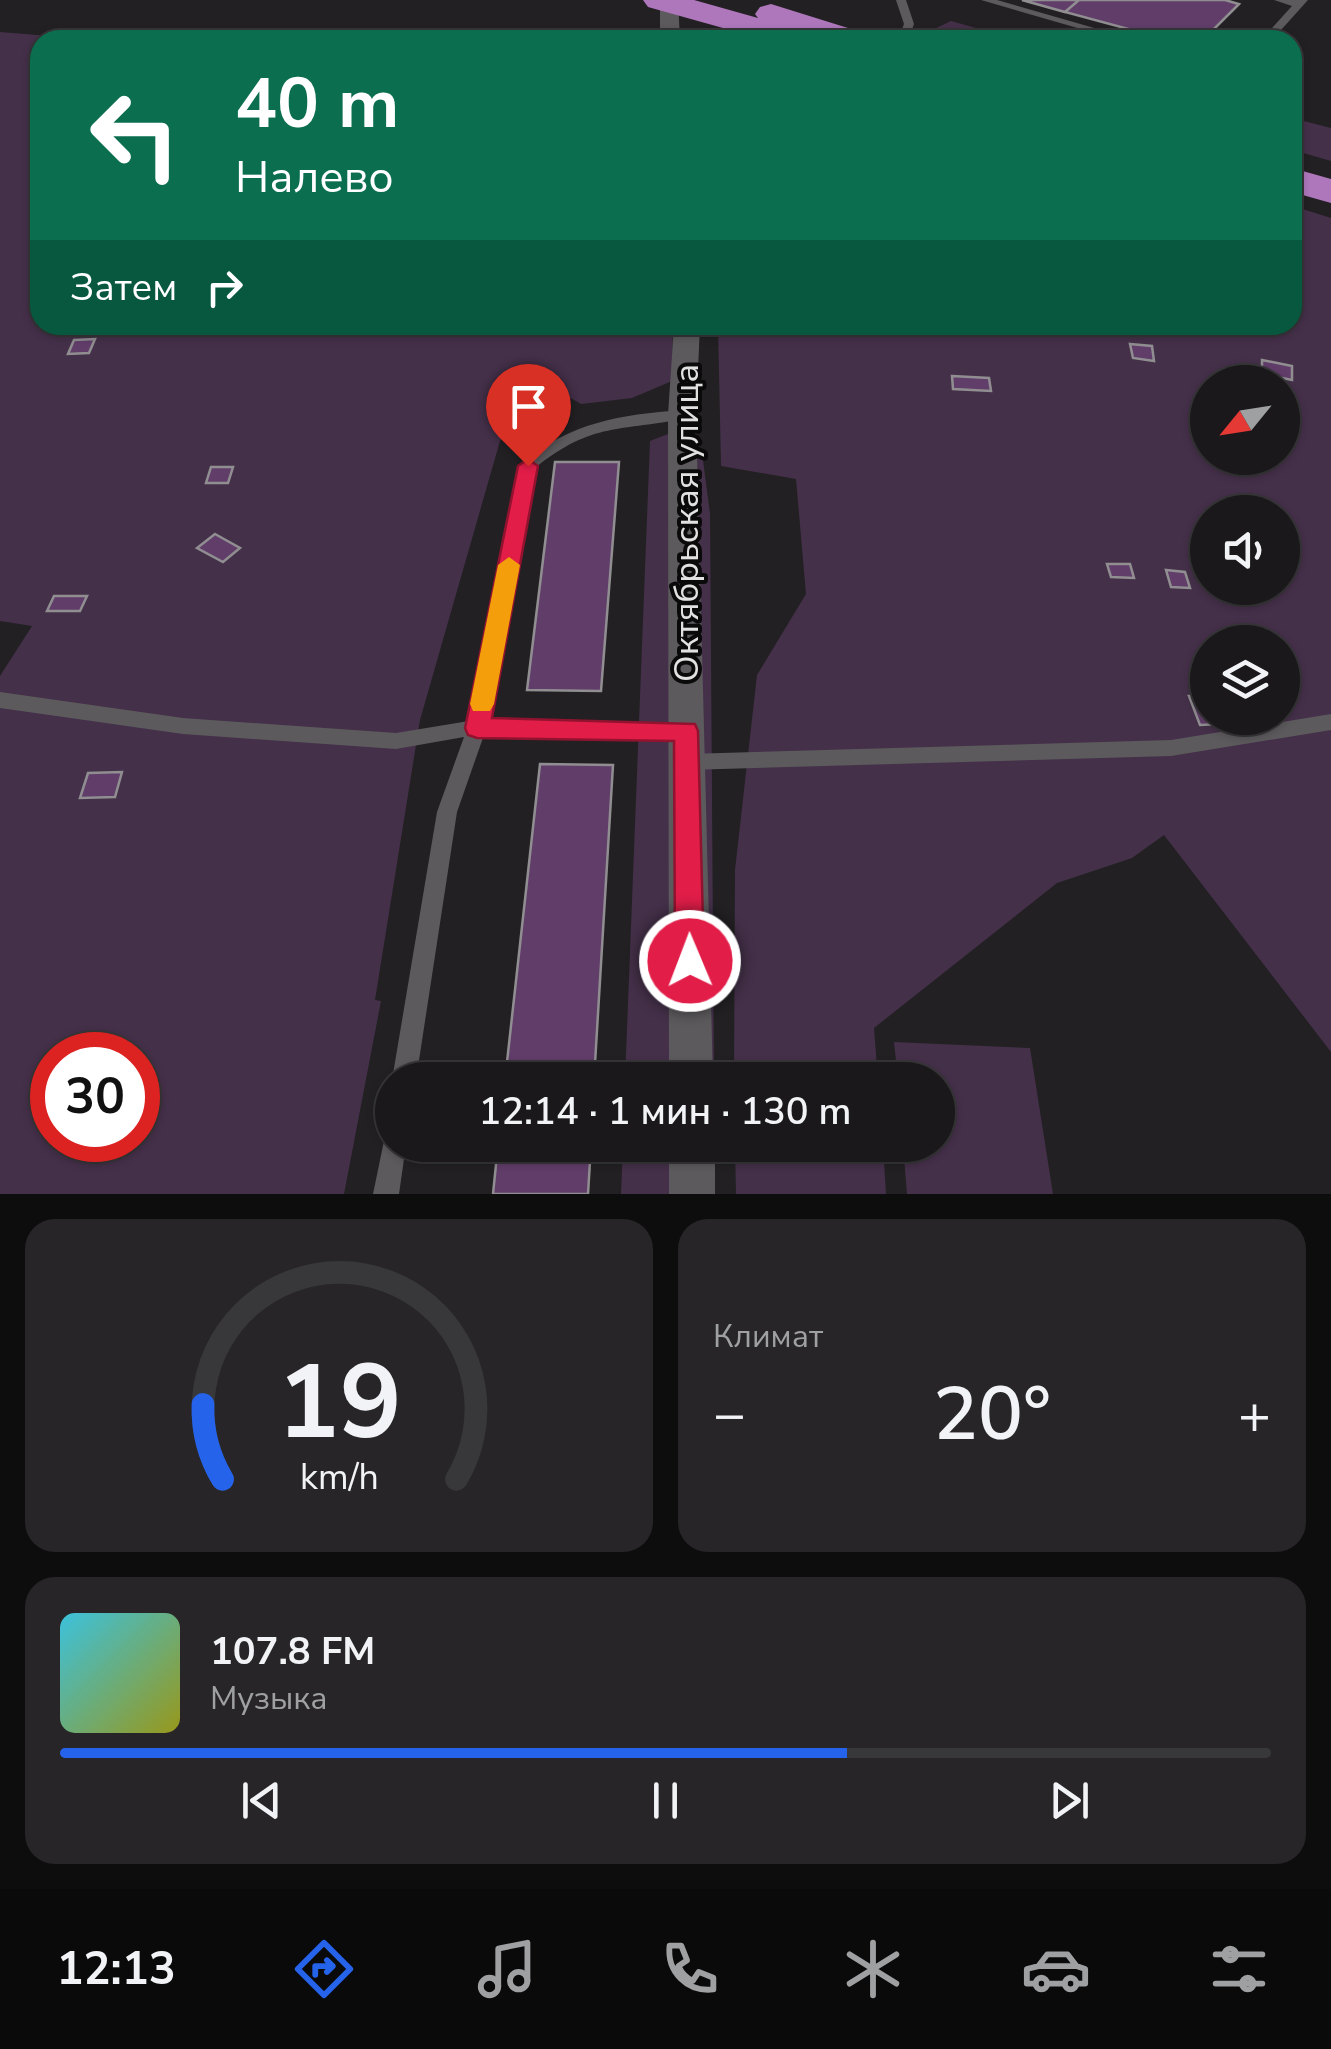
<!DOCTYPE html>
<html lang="ru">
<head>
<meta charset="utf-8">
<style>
  :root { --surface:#1a181a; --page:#272527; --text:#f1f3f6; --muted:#9fa0a2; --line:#383739; --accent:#2563eb }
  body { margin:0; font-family:"Nunito Sans",sans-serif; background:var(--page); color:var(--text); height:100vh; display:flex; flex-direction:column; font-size:38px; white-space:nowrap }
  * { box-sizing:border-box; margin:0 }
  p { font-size:32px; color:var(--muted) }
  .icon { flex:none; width:55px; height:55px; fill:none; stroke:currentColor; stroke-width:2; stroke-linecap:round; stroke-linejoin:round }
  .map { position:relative; height:1194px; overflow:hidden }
  .side { display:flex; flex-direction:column; gap:25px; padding:25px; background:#0e0d0e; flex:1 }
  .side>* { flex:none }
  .banner { position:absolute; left:30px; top:30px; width:1272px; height:305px; border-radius:30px; box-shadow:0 2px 8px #0004,0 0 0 2px var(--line); background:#0b6e4f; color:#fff; overflow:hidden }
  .needle { width:65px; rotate:240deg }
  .buttons { position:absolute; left:1190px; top:365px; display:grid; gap:20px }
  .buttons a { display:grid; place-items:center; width:110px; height:110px; border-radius:50%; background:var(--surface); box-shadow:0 2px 8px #0004,0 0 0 2px var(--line); font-size:50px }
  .speed { position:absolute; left:30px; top:1032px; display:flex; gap:20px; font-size:50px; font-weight:700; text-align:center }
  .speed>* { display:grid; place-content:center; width:130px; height:130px; border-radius:50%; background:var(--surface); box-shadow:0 2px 8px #0004,0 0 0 2px var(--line); line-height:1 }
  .speed .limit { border:15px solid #d22; background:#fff; color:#111 }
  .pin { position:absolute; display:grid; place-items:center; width:85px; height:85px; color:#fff; margin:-102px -42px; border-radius:50% 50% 50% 0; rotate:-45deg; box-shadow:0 0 10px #0007 }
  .pin .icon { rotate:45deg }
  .me { position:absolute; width:110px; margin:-55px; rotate:359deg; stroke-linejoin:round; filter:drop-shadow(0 0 8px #0008) }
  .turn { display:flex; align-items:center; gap:35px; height:210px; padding:0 40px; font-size:45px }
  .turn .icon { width:130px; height:130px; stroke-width:2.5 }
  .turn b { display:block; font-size:70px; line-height:85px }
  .then { display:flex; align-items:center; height:95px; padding:0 40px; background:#0003; gap:20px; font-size:38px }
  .big { font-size:75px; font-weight:600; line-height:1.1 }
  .side .tile { flex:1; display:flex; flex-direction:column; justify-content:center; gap:15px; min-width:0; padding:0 35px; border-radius:30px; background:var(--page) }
  .side .dial { align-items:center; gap:0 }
  .dial svg { height:260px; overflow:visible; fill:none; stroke:var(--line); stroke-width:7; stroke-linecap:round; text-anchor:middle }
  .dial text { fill:var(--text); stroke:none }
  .song { display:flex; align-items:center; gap:30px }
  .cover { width:120px; height:120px; border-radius:15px; background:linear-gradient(135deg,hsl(190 70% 55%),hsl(60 70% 35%)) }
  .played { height:10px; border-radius:5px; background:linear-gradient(90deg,var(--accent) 65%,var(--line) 65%) }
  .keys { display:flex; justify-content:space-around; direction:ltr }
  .heat { display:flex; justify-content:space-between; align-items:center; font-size:55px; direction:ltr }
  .side .tiles { flex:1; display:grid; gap:25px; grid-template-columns:1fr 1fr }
  .tile:last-child { grid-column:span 2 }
  .trip { position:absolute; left:375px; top:1062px; width:580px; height:100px; border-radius:50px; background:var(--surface); box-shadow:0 2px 8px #0004,0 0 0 2px var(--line); font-weight:600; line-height:100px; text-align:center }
  .tabs { display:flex; height:160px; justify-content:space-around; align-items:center; background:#0a0a0a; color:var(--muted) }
  .tabs .icon { width:70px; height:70px }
  .tabs .current { color:var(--accent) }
  .tabs b { font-size:45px; color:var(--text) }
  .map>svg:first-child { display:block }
</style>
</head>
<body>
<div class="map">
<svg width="1331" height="1194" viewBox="0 0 1331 1194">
  <rect width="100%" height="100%" fill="#222023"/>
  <path fill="#443049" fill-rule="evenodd" d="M951,21L1019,40L913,39Z
    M0,32L99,40H40V325H673L672,381L632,398L581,404L548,385L532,409L500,441L420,720L375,1000L381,1001L344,1194H0V676L32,626L0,621ZM52,1055H138V1140H52Z
    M1292,118L1331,128V161L1293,150Z
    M1293,206L1331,218V1052L1164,835L1132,858L1057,883L874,1028L878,1080H734L735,870L757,675L806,594L796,479L721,466L718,325H1292ZM1208,382H1282V458H1208ZM1208,512H1282V588H1208ZM1208,642H1282V718H1208Z
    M668,434L702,452L710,514L714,1080H625L650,441Z
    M894,1042L1030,1048L1053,1194H907L903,1145H938V1080H898Z
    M623,1145H715V1194H621Z
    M735,1145H883L886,1194H736Z"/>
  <path fill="#613d6a" stroke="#908e91" stroke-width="2.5" d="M1022,0H1079L1065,12Z
    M1079,0H1225L1239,4L1203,40H1169L1065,12Z
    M95,339L89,353L68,354L74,340Z
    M1130,344L1152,346L1154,361L1133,358Z
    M1262,360L1292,366V380L1262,374Z
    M952,376L989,378L991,391L953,389Z
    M555,462H619L601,691L527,690Z
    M211,467H233L228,483H206Z
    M215,534L240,548L223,562L197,548Z
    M1107,564H1130L1134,578L1111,577Z
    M1166,570L1185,572L1190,588L1171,587Z
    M54,596H87L80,611H47Z
    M1189,696H1208V718H1218L1220,724L1200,725Z
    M540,764L613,765L594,1080H505Z
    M122,772L115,797L80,798L88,773Z
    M498,1145H591L588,1194H493Z"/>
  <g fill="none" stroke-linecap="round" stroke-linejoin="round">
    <path fill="#5c5a5d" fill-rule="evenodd" d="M896,0H906L914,24L908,40H898L904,24Z
      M981,0H997L1136,40H1119Z
      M1274,0H1308L1272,40H1261L1292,6Z
      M682,410L687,412L690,415L687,418C621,432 593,421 535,468L488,719L686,723L693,725L696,731L693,737L686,739L484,735L457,812L416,1080H392L437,812L464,737L396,749L183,734L0,708V692L183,718L396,733L469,721L522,462C573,422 619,415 682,410Z
      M1331,714V730L1171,756L687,770L680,768L677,762L680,756L687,754L1171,740Z
      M392,1133V1145H406L399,1194H373L385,1136Z"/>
    <path fill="#5c5a5d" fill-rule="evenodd" d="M660,0H678L680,40H660Z
      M762,22L772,28L769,32L729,40H689L699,34Z
      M674,325H700L696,415L713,1080H669L668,415Z
      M669,1145H715V1194H669Z"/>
    <path fill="#ae77bc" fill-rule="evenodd" d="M643,0H694L758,18L755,14L760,7L771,4L864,33L868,40H766L648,7Z
      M1292,168L1331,179V203L1292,192Z"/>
  </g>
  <path fill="#e11d48" stroke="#92132f" stroke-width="2.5" d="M528,459L538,466L492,718L695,724L698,731L704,961L700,971L690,975L679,971L675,961L674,741L477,738L468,735L465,728L518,466Z"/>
  <path fill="#f59e0b" d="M509,557L520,565L494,704L490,711H473L470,704L498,565Z"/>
  <g text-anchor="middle" stroke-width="8" stroke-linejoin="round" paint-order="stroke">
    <g font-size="35" fill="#e2e1e2" stroke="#0b0a0b">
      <text transform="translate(686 523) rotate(-90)" y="12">Октябрьская улица</text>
    </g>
  </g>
</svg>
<div class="buttons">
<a><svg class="needle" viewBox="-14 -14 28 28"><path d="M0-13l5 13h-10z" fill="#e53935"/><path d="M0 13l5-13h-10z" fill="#9fa0a2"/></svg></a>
<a><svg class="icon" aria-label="sound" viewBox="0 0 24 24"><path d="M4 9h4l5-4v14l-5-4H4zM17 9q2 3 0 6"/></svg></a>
<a><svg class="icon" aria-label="layers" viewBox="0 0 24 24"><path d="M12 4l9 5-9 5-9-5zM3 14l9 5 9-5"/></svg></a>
</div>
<div class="speed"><div class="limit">30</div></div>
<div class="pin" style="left:528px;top:466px;background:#d93025"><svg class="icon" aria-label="arrive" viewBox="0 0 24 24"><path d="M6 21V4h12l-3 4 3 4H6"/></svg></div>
<svg class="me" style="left:690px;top:961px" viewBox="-20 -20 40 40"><circle r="17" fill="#e11d48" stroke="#fff" stroke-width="3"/><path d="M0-11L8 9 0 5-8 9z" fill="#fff"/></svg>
<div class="trip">12:14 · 1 мин · 130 m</div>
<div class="banner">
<div class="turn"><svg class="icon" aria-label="left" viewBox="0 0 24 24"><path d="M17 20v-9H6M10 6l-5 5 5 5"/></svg><div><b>40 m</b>Налево</div></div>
<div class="then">Затем<svg class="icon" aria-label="right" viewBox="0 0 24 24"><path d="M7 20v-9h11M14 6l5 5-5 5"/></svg></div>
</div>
</div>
<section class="side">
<div class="tiles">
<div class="tile dial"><svg viewBox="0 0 100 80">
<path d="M14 69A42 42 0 1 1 86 69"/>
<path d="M14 69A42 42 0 0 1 8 46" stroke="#2563eb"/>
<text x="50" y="56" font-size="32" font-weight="700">19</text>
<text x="50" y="72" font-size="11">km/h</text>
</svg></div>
<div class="tile"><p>Климат</p>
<div class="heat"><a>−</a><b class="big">20°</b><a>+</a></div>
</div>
<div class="tile">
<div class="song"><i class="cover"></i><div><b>107.8 FM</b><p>Музыка</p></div></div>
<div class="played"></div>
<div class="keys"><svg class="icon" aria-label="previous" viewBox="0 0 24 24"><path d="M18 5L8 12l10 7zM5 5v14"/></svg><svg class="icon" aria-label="pause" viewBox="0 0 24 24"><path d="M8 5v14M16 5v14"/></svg><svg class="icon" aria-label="next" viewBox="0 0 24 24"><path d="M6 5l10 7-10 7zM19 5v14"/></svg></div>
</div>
</div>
</section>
<nav class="tabs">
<b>12:13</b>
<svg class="icon current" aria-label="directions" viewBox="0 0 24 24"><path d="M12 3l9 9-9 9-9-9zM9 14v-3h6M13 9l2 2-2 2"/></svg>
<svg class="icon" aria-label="music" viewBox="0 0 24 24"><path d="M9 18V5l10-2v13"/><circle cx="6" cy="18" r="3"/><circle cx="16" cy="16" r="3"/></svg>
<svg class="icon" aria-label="phone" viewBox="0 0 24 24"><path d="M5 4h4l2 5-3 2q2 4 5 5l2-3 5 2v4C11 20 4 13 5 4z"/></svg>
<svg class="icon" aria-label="climate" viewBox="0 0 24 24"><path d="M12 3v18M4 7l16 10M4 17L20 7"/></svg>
<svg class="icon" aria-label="car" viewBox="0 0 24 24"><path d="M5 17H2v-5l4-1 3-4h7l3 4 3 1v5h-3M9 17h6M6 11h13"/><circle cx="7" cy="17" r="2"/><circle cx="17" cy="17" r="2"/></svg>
<svg class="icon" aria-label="filters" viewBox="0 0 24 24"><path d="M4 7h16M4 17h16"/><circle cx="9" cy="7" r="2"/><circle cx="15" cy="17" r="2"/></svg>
</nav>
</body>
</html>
